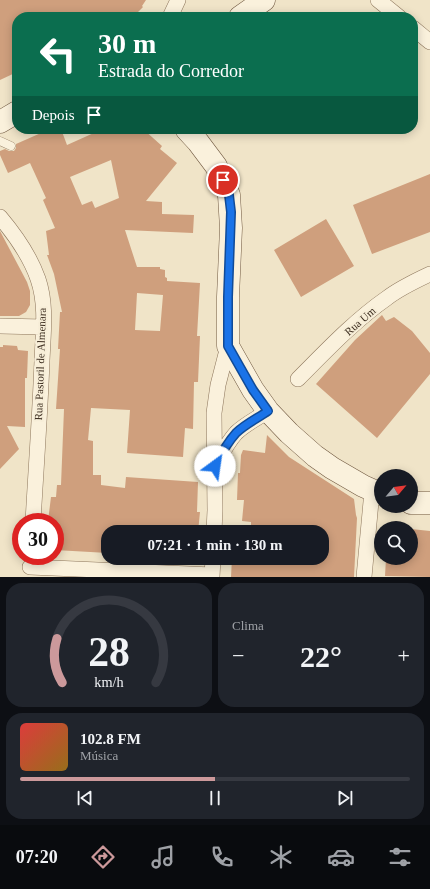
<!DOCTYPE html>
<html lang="pt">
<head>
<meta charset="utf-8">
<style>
  :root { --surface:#171b24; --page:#20242c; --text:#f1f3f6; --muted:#9ea1a6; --line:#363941; --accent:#cc999b }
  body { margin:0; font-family:Georgia,serif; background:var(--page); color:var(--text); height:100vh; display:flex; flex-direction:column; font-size:15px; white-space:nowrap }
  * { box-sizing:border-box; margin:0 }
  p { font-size:13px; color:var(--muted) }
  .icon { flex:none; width:22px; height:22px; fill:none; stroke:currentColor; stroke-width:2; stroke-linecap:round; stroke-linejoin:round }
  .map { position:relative; height:577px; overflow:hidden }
  .drawer { display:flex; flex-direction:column; gap:6px; padding:6px; background:#0d0f14; flex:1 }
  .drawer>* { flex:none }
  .top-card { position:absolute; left:12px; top:12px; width:406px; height:122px; border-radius:16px; box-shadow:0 2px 10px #0003; background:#0b6e4f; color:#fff; overflow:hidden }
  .needle { width:26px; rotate:61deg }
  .tools { position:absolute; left:374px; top:469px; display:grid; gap:8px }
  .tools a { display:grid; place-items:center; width:44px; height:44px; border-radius:50%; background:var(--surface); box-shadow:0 2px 10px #0003; font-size:20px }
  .speed { position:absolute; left:12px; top:513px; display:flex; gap:8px; font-size:20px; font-weight:700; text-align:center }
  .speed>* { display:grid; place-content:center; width:52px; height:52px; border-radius:50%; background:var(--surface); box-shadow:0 2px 10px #0003; line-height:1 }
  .speed .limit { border:6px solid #d22; background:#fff; color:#111 }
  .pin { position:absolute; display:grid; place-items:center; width:34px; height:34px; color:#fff; margin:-17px; border:2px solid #fff; border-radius:50%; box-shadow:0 1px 4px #0007 }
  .me { position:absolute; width:44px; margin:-22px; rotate:31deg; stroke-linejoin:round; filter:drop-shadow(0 0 3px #0008) }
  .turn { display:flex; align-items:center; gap:14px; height:84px; padding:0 20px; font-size:18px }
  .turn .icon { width:52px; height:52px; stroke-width:2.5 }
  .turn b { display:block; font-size:28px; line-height:34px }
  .then { display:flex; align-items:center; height:38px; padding:0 20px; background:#0003; gap:8px; font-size:15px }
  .big { font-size:30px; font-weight:700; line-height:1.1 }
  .drawer .widget { flex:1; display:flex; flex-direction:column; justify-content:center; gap:6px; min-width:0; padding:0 14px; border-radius:16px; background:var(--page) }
  .drawer .dial { align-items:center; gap:0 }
  .dial svg { height:104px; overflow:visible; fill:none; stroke:var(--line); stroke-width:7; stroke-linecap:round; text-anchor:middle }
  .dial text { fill:var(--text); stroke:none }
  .song { display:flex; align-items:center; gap:12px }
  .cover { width:48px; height:48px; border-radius:6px; background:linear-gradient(135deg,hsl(0 70% 55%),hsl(40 70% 35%)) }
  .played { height:4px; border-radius:2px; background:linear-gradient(90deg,var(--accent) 50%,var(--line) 50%) }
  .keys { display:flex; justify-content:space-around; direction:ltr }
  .heat { display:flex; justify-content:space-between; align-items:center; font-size:22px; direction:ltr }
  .drawer .tiles { flex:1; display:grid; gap:6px; grid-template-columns:1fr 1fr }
  .widget:last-child { grid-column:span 2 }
  .trip { position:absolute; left:101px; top:525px; width:228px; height:40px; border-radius:16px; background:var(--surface); box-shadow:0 2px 10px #0003; font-weight:700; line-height:40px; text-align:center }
  .dock { display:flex; height:64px; justify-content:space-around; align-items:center; background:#090b0e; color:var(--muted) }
  .dock .icon { width:28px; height:28px }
  .dock .selected { color:var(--accent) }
  .dock b { font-size:18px; color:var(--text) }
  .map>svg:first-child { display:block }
</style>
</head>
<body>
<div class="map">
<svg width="430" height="577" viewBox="0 0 430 577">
  <rect width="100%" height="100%" fill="#f0e4c8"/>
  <path fill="#cf9f7d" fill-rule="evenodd" d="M0,0H146L142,6L143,7L133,17H17V72L0,80Z
    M50,129H61L67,145L96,132L94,129H143L162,146L160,149L177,163L146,201L162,202V214L194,215L193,233L125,230L137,267H160V269L165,270V277L167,278V281L200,283L197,336H200L198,382H194L193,429L185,428L183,457L127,453L130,410L91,408L88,440L93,441V475H101V485L125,488L126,477L198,482L197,512H200L198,532H108V553L55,550V522L48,521L51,497H56L57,485H61L64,409H56L60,349H58L60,312H62L54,274L47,255H49L46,231L55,228L43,200L46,198L30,163L8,173L0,155V151L5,149L9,151H14L16,148V144ZM111,160L119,198L95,208L92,201L82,205L70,177ZM137,293L163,295L160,331L135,330Z
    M430,174V232L372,254L353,205Z
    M326,219L354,266L301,297L274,250Z
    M0,231L27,282L30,291V305L26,312L19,316H0Z
    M382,315L386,321L394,317L412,331L430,353V374L377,438L316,384L355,340Z
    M3,345L17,346L18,350L28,351L27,378H25V427L7,426L19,449L0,469V347H3Z
    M267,435L289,457L354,499L356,515L357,518L354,577H231L232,558H322V532H251V522L242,521L244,500H237L238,473H240L241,455L243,450L265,453Z
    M411,529L430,531V577L385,576L386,558H411Z"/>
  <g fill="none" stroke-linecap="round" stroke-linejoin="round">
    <g stroke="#8d765c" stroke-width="9">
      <path id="service" d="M0,141L11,146"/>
    </g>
    <g stroke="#8d765c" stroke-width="16">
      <path id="minor" d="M378,0L399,17
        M170,17L178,0
        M413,28L430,42
        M0,217C16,236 30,256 38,279C47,305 43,334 42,361C40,415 36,468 33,522
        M0,326L43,327
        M298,379C326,351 354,321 387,298C400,288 415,281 430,274
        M215,466C221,455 227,443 236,433C245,424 258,418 268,411
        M214,532L215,510L214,413L218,385L228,346
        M30,567L212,575
        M212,577L213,558
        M364,577L372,491"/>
    </g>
    <g stroke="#6f573f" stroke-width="23">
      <path id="secondary" d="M240,17L264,0
        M0,122L17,112
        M186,129L198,142L216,166L229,195L231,228L228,297V346L253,390L268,411L289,433L315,456L332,468L363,486L381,494
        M411,503H430"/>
    </g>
    <use href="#service" stroke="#faf1dc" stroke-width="8"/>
    <use href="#minor" stroke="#faf1dc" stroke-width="15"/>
    <use href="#secondary" stroke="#faf1dc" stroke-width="22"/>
  </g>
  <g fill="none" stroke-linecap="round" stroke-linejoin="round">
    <g stroke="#114b97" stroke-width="10">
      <path id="route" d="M215,466C221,454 227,443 236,433C245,424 258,418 268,411L253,390L228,346V297L231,212L229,195L223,180"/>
    </g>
    <use href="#route" stroke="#1a73e8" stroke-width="7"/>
  </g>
  <g text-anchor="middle" stroke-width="4" stroke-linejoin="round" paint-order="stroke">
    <g font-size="11" fill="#3d2e20" stroke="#f7eed8">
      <text transform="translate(360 321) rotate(-41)" y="4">Rua Um</text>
      <text transform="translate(40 364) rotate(-88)" y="4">Rua Pastoril de Almenara</text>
    </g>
  </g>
</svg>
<div class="tools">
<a><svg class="needle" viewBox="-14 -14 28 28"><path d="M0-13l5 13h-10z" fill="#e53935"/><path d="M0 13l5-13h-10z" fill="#9ea1a6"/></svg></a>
<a><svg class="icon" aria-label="search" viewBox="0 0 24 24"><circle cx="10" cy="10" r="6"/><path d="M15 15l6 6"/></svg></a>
</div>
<div class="speed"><div class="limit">30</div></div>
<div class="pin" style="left:223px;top:180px;background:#d93025"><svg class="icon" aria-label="arrive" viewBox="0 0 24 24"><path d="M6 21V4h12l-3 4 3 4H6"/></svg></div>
<svg class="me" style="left:215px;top:466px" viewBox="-20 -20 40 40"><circle r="19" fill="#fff"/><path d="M0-13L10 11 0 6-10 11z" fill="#1a73e8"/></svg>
<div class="trip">07:21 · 1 min · 130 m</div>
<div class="top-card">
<div class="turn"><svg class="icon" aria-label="left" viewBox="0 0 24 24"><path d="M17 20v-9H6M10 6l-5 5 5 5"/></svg><div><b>30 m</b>Estrada do Corredor</div></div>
<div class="then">Depois<svg class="icon" aria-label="arrive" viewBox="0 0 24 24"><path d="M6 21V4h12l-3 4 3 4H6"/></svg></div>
</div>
</div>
<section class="drawer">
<div class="tiles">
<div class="widget dial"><svg viewBox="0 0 100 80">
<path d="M14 69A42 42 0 1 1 86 69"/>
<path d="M14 69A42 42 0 0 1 10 35" stroke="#cc999b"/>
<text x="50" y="56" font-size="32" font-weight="700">28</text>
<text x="50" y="72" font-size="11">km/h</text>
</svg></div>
<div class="widget"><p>Clima</p>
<div class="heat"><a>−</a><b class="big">22°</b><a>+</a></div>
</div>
<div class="widget">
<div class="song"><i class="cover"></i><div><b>102.8 FM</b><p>Música</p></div></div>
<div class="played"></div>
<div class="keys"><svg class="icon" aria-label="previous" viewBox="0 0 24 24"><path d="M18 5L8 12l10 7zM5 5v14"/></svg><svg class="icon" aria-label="pause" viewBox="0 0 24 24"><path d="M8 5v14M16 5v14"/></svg><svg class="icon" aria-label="next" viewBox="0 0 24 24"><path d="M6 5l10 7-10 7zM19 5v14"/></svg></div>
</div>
</div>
</section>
<nav class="dock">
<b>07:20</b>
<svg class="icon selected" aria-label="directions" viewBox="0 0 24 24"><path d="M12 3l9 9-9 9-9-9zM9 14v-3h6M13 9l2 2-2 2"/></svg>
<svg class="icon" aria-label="music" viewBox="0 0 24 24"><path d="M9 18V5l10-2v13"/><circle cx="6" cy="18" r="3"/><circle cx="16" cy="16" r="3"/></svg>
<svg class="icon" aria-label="phone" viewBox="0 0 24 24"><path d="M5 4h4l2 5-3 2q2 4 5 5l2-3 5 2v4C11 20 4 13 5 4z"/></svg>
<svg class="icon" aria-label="climate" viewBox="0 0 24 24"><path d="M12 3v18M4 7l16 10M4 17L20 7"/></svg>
<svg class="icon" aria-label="car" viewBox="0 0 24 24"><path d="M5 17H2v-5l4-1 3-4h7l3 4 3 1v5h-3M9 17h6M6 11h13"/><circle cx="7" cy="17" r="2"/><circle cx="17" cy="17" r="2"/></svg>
<svg class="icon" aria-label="filters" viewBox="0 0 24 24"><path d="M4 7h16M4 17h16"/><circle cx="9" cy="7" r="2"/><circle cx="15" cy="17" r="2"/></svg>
</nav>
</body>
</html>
